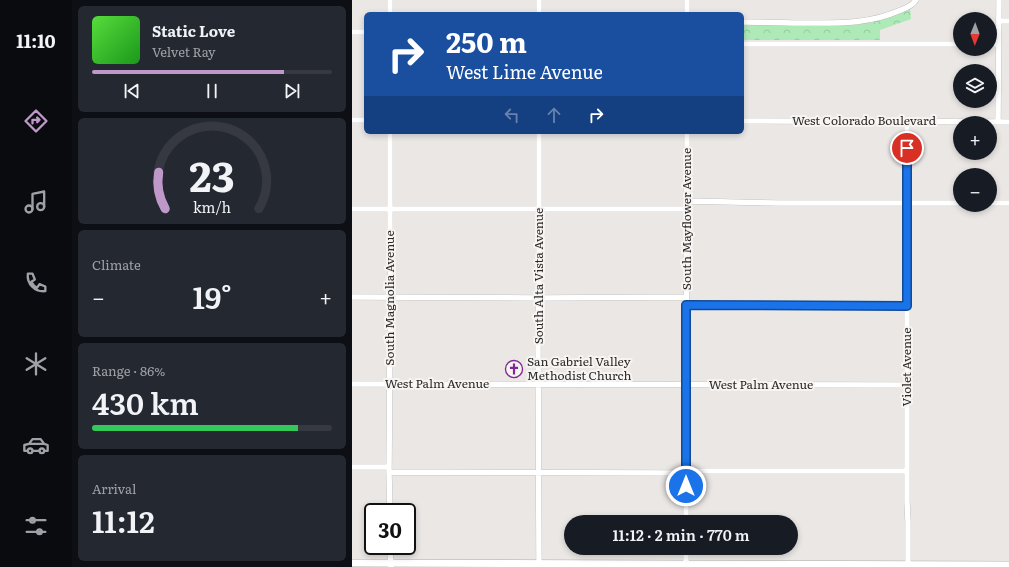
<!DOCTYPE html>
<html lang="en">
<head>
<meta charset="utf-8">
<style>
  :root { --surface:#171b24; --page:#242831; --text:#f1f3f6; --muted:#9ea1a6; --line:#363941; --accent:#bf98ca }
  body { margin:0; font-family:Literata,serif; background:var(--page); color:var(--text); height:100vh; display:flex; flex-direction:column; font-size:15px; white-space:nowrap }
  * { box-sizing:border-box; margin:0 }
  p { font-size:13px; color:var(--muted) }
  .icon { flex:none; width:22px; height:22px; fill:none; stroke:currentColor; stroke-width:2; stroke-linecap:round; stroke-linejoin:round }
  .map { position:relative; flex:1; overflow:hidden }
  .side { display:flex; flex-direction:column; gap:6px; padding:6px; background:#0d0f14; width:280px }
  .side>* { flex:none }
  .top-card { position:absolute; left:12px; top:12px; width:380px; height:122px; border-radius:6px; box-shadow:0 2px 6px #0003; background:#1a4fa0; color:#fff; overflow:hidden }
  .needle { width:26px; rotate:181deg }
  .controls { position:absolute; left:601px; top:12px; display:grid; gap:8px }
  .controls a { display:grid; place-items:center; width:44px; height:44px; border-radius:50%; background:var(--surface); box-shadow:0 2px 6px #0003; font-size:20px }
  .speed { position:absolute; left:12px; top:503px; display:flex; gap:8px; font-size:20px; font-weight:700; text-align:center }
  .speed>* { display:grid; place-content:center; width:52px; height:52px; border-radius:50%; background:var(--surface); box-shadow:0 2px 6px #0003; line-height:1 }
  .speed .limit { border:2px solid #111; border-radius:6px; background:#fff; color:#111 }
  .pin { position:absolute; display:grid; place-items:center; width:34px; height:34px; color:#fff; margin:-17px; border:2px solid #fff; border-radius:50%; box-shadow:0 1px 4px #0007 }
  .me { position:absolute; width:44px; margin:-22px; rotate:0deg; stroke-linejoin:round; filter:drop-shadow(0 0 3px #0008) }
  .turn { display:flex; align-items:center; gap:14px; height:84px; padding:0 16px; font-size:18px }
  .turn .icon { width:52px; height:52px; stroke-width:2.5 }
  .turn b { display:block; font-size:28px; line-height:34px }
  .lanes { display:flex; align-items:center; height:38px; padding:0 16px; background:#0003; justify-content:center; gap:20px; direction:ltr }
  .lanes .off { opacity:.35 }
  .big { font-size:30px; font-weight:600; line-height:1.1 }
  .side .card { flex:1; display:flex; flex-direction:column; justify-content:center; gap:6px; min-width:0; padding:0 14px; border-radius:6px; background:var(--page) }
  .side .dial { align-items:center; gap:0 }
  .dial svg { height:104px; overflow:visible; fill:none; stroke:var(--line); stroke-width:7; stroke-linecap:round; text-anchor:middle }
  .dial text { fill:var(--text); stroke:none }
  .song { display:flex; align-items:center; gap:12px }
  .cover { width:48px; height:48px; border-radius:6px; background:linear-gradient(135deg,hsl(110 70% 55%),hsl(120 70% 35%)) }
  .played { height:4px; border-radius:2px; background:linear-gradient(90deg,var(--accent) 80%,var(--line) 80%) }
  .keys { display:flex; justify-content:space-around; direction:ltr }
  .heat { display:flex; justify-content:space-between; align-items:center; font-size:22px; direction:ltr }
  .charge { height:6px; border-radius:3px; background:linear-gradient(90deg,#34c759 86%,var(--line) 0) }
  .trip { position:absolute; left:212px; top:515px; width:234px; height:40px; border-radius:20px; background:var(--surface); box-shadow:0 2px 6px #0003; font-weight:600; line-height:40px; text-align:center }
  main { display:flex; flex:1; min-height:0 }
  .tabs { display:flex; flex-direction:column; width:72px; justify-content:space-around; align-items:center; background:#090b0e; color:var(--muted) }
  .tabs .icon { width:28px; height:28px }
  .tabs .selected { color:var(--accent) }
  .tabs b { font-size:18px; color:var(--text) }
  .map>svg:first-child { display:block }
</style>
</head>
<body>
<main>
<nav class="tabs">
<b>11:10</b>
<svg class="icon selected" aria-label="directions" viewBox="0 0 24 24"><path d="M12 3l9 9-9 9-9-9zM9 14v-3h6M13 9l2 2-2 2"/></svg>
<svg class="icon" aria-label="music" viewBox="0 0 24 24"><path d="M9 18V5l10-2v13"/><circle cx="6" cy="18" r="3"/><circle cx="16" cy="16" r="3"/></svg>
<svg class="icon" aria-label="phone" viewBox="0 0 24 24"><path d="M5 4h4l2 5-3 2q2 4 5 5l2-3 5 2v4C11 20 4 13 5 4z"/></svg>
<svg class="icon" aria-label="climate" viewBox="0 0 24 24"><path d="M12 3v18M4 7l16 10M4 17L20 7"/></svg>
<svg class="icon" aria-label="car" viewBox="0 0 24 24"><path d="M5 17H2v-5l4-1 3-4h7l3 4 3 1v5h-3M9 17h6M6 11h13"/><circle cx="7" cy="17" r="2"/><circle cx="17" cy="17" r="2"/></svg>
<svg class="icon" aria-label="filters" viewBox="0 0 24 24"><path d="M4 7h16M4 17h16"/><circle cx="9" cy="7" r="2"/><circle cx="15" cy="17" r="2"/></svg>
</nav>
<section class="side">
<div class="card">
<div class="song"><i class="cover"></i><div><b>Static Love</b><p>Velvet Ray</p></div></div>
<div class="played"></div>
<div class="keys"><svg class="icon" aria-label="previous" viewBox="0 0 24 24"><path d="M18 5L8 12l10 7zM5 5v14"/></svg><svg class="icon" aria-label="pause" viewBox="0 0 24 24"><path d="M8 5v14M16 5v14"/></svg><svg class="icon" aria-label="next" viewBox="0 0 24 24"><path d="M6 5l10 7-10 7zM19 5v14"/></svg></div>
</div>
<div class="card dial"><svg viewBox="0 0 100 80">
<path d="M14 69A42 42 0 1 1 86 69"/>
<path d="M14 69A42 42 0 0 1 9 41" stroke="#bf98ca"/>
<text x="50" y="56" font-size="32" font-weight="700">23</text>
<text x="50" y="72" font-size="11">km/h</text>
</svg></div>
<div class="card"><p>Climate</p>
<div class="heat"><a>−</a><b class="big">19°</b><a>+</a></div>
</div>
<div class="card"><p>Range · 86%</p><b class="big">430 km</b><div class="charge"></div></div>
<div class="card"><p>Arrival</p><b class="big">11:12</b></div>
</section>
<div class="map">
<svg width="657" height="567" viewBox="0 0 657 567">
  <defs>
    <pattern id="park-crowns" width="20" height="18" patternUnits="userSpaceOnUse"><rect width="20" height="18" fill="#adeab8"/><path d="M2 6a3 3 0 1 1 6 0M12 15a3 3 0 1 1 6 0" fill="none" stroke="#95c99e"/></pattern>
  </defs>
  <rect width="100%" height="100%" fill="#eae7e5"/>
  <path fill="url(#park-crowns)" d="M558,7L559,19L528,30V40H390V24L505,23Z"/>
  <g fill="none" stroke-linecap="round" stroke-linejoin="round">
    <g stroke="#adaaa9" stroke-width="6">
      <path id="minor" d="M187,0V14
        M335,0V14
        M38,14V0
        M647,21H657
        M390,22C412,22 433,23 455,23C489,23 517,24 549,10C554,8 560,6 564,0
        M0,32H14
        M390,44H608
        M638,44H646
        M0,120H14
        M390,121L657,122
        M555,121V502L556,522V565
        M646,122L647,0
        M38,132V252L39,297L38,341L37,472L38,512
        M335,201L426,203H608
        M638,203H657
        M0,209H335
        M0,297L187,298L334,297
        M334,305L555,306
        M0,384L555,385
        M0,467H37
        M334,471H555
        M37,472L334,473
        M334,522L335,132
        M38,546L39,567
        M187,567L186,341L187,298V132
        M334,567V548"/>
    </g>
    <g stroke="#adaaa9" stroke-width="8">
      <path id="major" d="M0,563L657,565"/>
    </g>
    <use href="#minor" stroke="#fff" stroke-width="5.5"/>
    <use href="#major" stroke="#fff" stroke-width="7"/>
  </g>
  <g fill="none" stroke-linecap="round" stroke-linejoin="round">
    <g stroke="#114b97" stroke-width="10">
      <path id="route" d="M334,486V305L555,306V148"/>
    </g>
    <use href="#route" stroke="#1a73e8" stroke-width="7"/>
  </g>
  <defs>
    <g id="church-ring" transform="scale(0.9)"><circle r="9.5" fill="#f7f4f2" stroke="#822894" stroke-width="1.5"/><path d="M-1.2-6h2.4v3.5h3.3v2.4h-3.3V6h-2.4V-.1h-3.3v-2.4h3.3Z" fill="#822894"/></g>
  </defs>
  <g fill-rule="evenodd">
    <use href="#church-ring" x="162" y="369"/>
  </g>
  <g text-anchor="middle" stroke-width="4" stroke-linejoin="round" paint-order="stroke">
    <g font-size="12" fill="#2a2928" stroke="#f7f4f2">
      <text x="512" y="125">West Colorado Boulevard</text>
      <text transform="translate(335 219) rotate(-90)" y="4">South Mayflower Avenue</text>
      <text transform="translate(187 276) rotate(-90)" y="4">South Alta Vista Avenue</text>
      <text transform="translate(38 298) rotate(-90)" y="4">South Magnolia Avenue</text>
      <text transform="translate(555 367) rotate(-90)" y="4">Violet Avenue</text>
      <text x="85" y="388">West Palm Avenue</text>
      <text x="409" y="389">West Palm Avenue</text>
    </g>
    <g font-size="12" fill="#2a2928" stroke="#f7f4f2" text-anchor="start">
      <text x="175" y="366">San Gabriel Valley<tspan x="175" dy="14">Methodist Church</tspan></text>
    </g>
  </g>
</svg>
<div class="controls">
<a><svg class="needle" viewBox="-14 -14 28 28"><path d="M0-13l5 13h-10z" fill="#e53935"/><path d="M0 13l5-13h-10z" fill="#9ea1a6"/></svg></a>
<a><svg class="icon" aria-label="layers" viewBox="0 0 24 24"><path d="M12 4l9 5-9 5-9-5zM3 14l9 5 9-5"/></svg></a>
<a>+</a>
<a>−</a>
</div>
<div class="speed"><div class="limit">30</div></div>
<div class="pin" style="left:555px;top:148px;background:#d93025"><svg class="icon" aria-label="arrive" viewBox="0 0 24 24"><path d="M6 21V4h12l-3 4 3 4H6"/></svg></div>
<svg class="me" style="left:334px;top:486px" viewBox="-20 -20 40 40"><circle r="17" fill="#1a73e8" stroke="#fff" stroke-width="3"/><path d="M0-11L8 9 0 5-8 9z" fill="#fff"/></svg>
<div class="trip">11:12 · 2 min · 770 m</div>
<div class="top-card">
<div class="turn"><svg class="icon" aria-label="right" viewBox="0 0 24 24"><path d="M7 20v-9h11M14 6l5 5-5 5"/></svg><div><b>250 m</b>West Lime Avenue</div></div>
<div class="lanes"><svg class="icon off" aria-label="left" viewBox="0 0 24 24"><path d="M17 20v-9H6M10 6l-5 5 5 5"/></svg><svg class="icon off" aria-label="ahead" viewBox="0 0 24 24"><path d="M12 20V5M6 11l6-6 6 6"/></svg><svg class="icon" aria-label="right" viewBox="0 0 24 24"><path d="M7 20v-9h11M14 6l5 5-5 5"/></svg></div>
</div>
</div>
</main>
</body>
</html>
